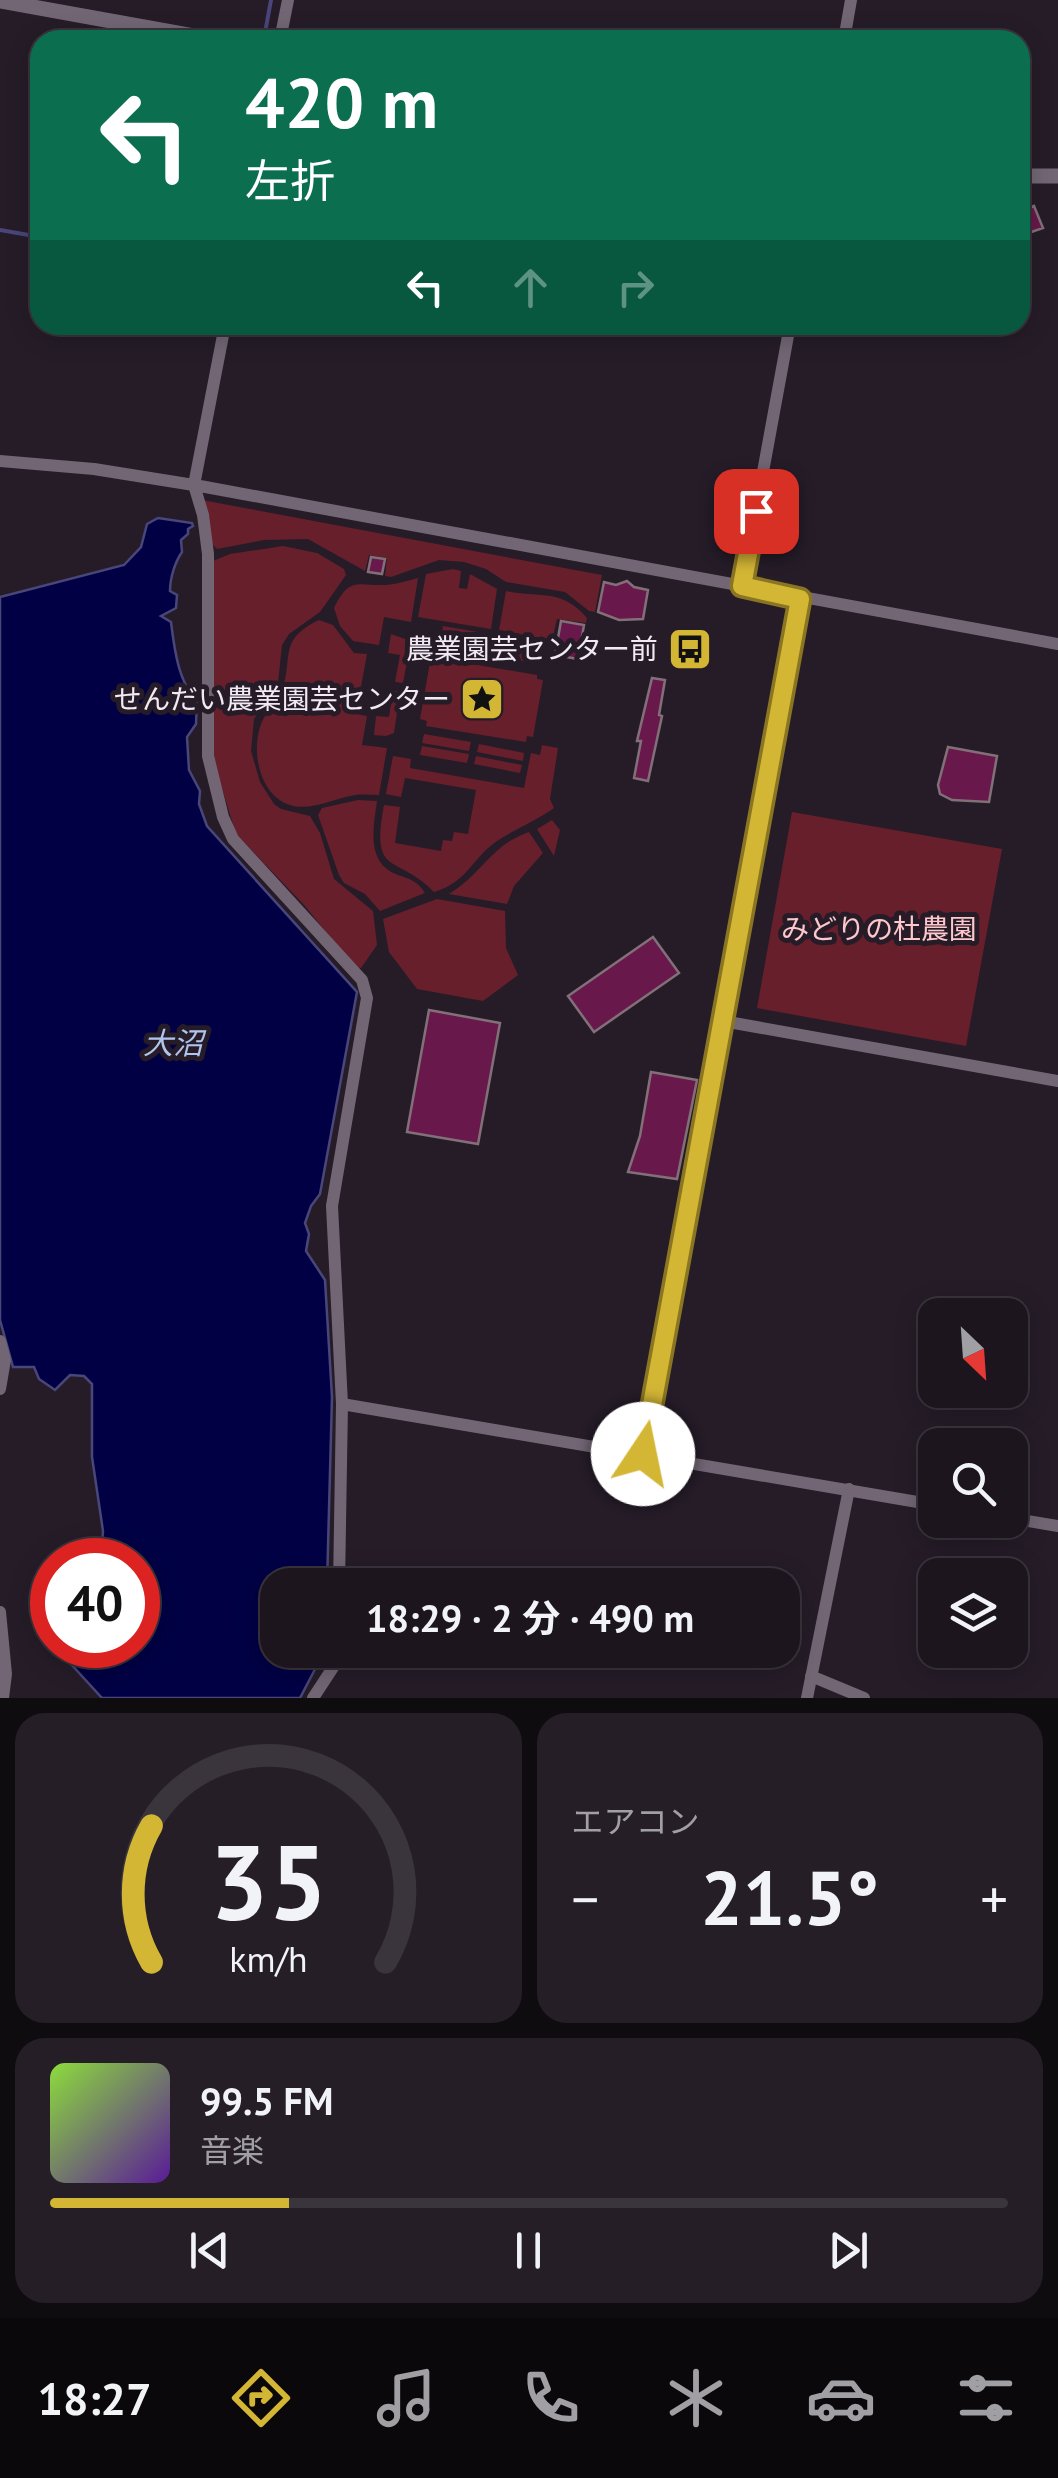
<!DOCTYPE html>
<html lang="ja">
<head>
<meta charset="utf-8">
<style>
  :root { --surface:#1c151e; --page:#251e27; --text:#f1f3f6; --muted:#a09fa4; --line:#3a343c; --accent:#d4b635 }
  body { margin:0; font-family:"PT Sans","Noto Sans JP",sans-serif; background:var(--page); color:var(--text); height:100vh; display:flex; flex-direction:column; font-size:38px; white-space:nowrap }
  * { box-sizing:border-box; margin:0 }
  p { font-size:32px; color:var(--muted) }
  .icon { flex:none; width:55px; height:55px; fill:none; stroke:currentColor; stroke-width:2; stroke-linecap:round; stroke-linejoin:round }
  .map { position:relative; height:1698px; overflow:hidden }
  .side { display:flex; flex-direction:column; gap:15px; padding:15px; background:#0f0c10; flex:1 }
  .side>* { flex:none }
  .top-card { position:absolute; left:30px; top:30px; width:1000px; height:305px; border-radius:30px; box-shadow:0 5px 25px #0003,0 0 0 2px var(--line); background:#0b6e4f; color:#fff; overflow:hidden }
  .needle { width:65px; rotate:155deg }
  .controls { position:absolute; left:918px; top:1298px; display:grid; gap:20px }
  .controls a { display:grid; place-items:center; width:110px; height:110px; border-radius:20px; background:var(--surface); box-shadow:0 5px 25px #0003,0 0 0 2px var(--line); font-size:50px }
  .speed { position:absolute; left:30px; top:1538px; display:flex; gap:20px; font-size:50px; font-weight:700; text-align:center }
  .speed>* { display:grid; place-content:center; width:130px; height:130px; border-radius:50%; background:var(--surface); box-shadow:0 5px 25px #0003,0 0 0 2px var(--line); line-height:1 }
  .speed .limit { border:15px solid #d22; background:#fff; color:#111 }
  .pin { position:absolute; display:grid; place-items:center; width:85px; height:85px; color:#fff; margin:-42px; border-radius:20px; box-shadow:0 5px 15px #0006 }
  .me { position:absolute; width:110px; margin:-55px; rotate:11deg; stroke-linejoin:round; filter:drop-shadow(0 0 8px #0008) }
  .turn { display:flex; align-items:center; gap:35px; height:210px; padding:0 50px; font-size:45px }
  .turn .icon { width:130px; height:130px; stroke-width:2.5 }
  .turn b { display:block; font-size:70px; line-height:85px }
  .lanes { display:flex; align-items:center; height:95px; padding:0 50px; background:#0003; justify-content:center; gap:50px; direction:ltr }
  .lanes .off { opacity:.35 }
  .big { font-size:75px; font-weight:700; line-height:1.1 }
  .side .tile { flex:1; display:flex; flex-direction:column; justify-content:center; gap:15px; min-width:0; padding:0 35px; border-radius:30px; background:var(--page) }
  .side .dial { align-items:center; gap:0 }
  .dial svg { height:260px; overflow:visible; fill:none; stroke:var(--line); stroke-width:7; stroke-linecap:round; text-anchor:middle }
  .dial text { fill:var(--text); stroke:none }
  .song { display:flex; align-items:center; gap:30px }
  .cover { width:120px; height:120px; border-radius:15px; background:linear-gradient(135deg,hsl(90 70% 55%),hsl(270 70% 35%)) }
  .played { height:10px; border-radius:5px; background:linear-gradient(90deg,var(--accent) 25%,var(--line) 25%) }
  .keys { display:flex; justify-content:space-around; direction:ltr }
  .heat { display:flex; justify-content:space-between; align-items:center; font-size:55px; direction:ltr }
  .side .tiles { flex:1; display:grid; gap:15px; grid-template-columns:1fr 1fr }
  .tile:last-child { grid-column:span 2 }
  .trip { position:absolute; left:260px; top:1568px; width:540px; height:100px; border-radius:30px; background:var(--surface); box-shadow:0 5px 25px #0003,0 0 0 2px var(--line); font-weight:700; line-height:100px; text-align:center }
  .menu { display:flex; height:160px; justify-content:space-around; align-items:center; background:#0b080c; color:var(--muted) }
  .menu .icon { width:70px; height:70px }
  .menu .active { color:var(--accent) }
  .menu b { font-size:45px; color:var(--text) }
  .map>svg:first-child { display:block }
</style>
</head>
<body>
<div class="map">
<svg width="1058" height="1698" viewBox="0 0 1058 1698">
  <rect width="100%" height="100%" fill="#251c28"/>
  <path fill="#671f2c" d="M202,500L602,575L595,612L589,611L565,592L506,582L486,569L464,562L439,560L391,577L385,576L387,558L369,555L365,571L308,539L264,540L217,549L212,544Z
    M283,546L317,553L344,569L346,575L320,612L289,634L282,645L278,683L254,719L251,751L260,782L274,804L281,809L310,816L320,833L334,879L373,911L377,945L361,968L354,967L305,906L236,834L212,756L213,561L230,554Z
    M453,569L461,571L459,588L467,589L470,574L497,589L491,629L418,617L426,574Z
    M418,578L411,622L384,617L379,645L353,641L340,626L334,608C350,576 356,586 386,585C397,584 407,581 418,578Z
    M506,591C541,598 562,588 587,618L586,623L557,619L552,640L499,630Z
    M319,620L333,625L354,653L367,654L356,714L367,716L362,745L387,748L379,795C371,795 363,794 355,795C335,798 308,813 287,804C257,792 249,742 265,716C270,707 278,700 282,690C294,658 277,640 319,620Z
    M443,626L490,634L488,643L442,634Z
    M391,634L411,641L403,683L395,682L400,655L388,653Z
    M497,636L544,644L543,652L496,644Z
    M441,638L488,646L486,655L440,646Z
    M496,647L543,655L541,664L494,656Z
    M437,658L537,675V679L543,680L533,737L527,736L526,742L426,726L427,721L420,719L430,662L436,663Z
    M393,690L400,692L394,733L386,736L374,735L376,716L389,717Z
    M424,734L471,742L469,751L422,743Z
    M479,744L524,753L523,761L477,752Z
    M542,745L558,748L550,799L554,808C536,821 515,829 497,841C471,859 468,882 434,892C397,853 370,879 384,805L400,807L395,843L441,851L443,840L452,841L454,832L468,834L476,790L405,778L401,797L386,794L393,756L411,759L410,768L524,788L531,753L540,755Z
    M422,746L469,754L467,763L420,755Z
    M476,756L522,765L520,773L474,764Z
    M358,800L377,801C373,829 366,863 398,875C411,879 418,882 425,893L380,911L365,894L344,883L339,875L318,815L322,808Z
    M792,812L1002,849L966,1046L757,1008Z
    M552,820L560,830L554,856L537,829Z
    M529,832L543,853L514,886L507,904L449,894C482,874 491,845 529,832Z
    M437,899L505,911L506,948L518,975L483,1001L417,989L389,952L383,919Z"/>
  <path fill="#010045" stroke="#494679" stroke-width="2.5" d="M158,518L192,523L193,526L188,529V534L181,540L182,552C175,562 170,578 170,591L177,595L176,608L161,616L171,622C174,646 178,683 197,700L196,724L187,737L189,770L200,791L199,804L207,826L357,992L320,1194L311,1206L305,1223L309,1234L306,1251L325,1280L332,1397L327,1585H278V1650H325L300,1698H102L70,1663L67,1645H138V1560H101L103,1531L92,1457V1384L84,1376L70,1375L55,1390L39,1379L34,1367H13L0,1320V597L124,565L141,547L147,524Z"/>
  <g fill="none" stroke-linecap="round" stroke-linejoin="round">
    <path stroke="#494679" stroke-width="4" d="M265,33L271,0
      M0,230L40,237"/>
  </g>
  <path fill="#68184b" stroke="#827079" stroke-width="2.5" d="M1034,206L1043,228L1020,236V212Z
    M371,557L385,559L382,574L368,572Z
    M627,581L634,587L648,590L643,619L619,620L598,612L604,582L616,585Z
    M561,621L584,625L578,659L555,655Z
    M652,678L665,680L659,715L662,716L648,781L634,778L641,741H637Z
    M948,747L997,756L989,802L952,800L940,794L938,785Z
    M653,937L679,973L594,1032L568,996Z
    M429,1010L500,1023L478,1144L407,1132Z
    M651,1072L697,1080L677,1179L628,1172L640,1136Z"/>
  <g fill="none" stroke-linecap="round" stroke-linejoin="round">
    <path stroke="#726674" stroke-width="12" d="M280,40L288,0
      M844,40L851,0
      M225,325L194,485L203,515L208,554V756L223,817L233,839L362,980L367,998L332,1206L342,1404L339,1585
      M0,461L94,469L200,486L1058,644
      M742,586L790,325
      M723,1021L1058,1081
      M0,1341L5,1360L0,1389
      M342,1404L935,1505
      M1010,1518L1058,1526
      M0,1612L6,1674L3,1698
      M811,1676L864,1698
      M313,1698L334,1666L338,1650
      M807,1698L849,1489"/>
    <path stroke="#726674" stroke-width="15" d="M0,1L216,40
      M1020,176H1058
      M643,1454L800,599"/>
  </g>
  <g fill="none" stroke-linecap="round" stroke-linejoin="round">
    <g stroke="#8a7622" stroke-width="25">
      <path id="route" d="M643,1454L800,599L742,586L756,511"/>
    </g>
    <use href="#route" stroke="#d4b635" stroke-width="18"/>
  </g>
  <defs>
    <g id="bus-square" transform="scale(2.25)"><rect x="-9" y="-9" width="18" height="18" rx="4" fill="#d4b635" stroke="#251c28"/><path d="M-5-6H5V4H4V6H2V4H-2V6H-4V4H-5ZM-3.5-4V0h7V-4ZM-3.5 1.2v1.5H-2V1.2ZM2 1.2v1.5H3.5V1.2Z" fill="#111"/></g>
    <g id="sight-square" transform="scale(2.25)"><rect x="-9" y="-9" width="18" height="18" rx="4" fill="#d4b635" stroke="#251c28"/><path d="M0-6L1.8-2.2L6-1.7L2.9 1.2L3.7 5.4L0 3.3L-3.7 5.4L-2.9 1.2L-6-1.7L-1.8-2.2Z" fill="#111"/></g>
  </defs>
  <g fill-rule="evenodd">
    <use href="#bus-square" x="690" y="649"/>
    <use href="#sight-square" x="482" y="699"/>
  </g>
  <g text-anchor="middle" stroke-width="10" stroke-linejoin="round" paint-order="stroke">
    <g font-size="28" fill="#f1eaf2" stroke="#251c28" text-anchor="end">
      <text x="658" y="659">農業園芸センター前</text>
      <text x="450" y="709">せんだい農業園芸センター</text>
    </g>
    <g font-size="28" fill="#fdc7cb" stroke="#251c28">
      <text x="879" y="939">みどりの杜農園</text>
    </g>
    <g font-size="30" font-style="italic" fill="#b1c4ed" stroke="#251c28">
      <text x="173" y="1054">大沼</text>
    </g>
  </g>
</svg>
<div class="controls">
<a><svg class="needle" viewBox="-14 -14 28 28"><path d="M0-13l5 13h-10z" fill="#e53935"/><path d="M0 13l5-13h-10z" fill="#a09fa4"/></svg></a>
<a><svg class="icon" aria-label="search" viewBox="0 0 24 24"><circle cx="10" cy="10" r="6"/><path d="M15 15l6 6"/></svg></a>
<a><svg class="icon" aria-label="layers" viewBox="0 0 24 24"><path d="M12 4l9 5-9 5-9-5zM3 14l9 5 9-5"/></svg></a>
</div>
<div class="speed"><div class="limit">40</div></div>
<div class="pin" style="left:756px;top:511px;background:#d93025"><svg class="icon" aria-label="arrive" viewBox="0 0 24 24"><path d="M6 21V4h12l-3 4 3 4H6"/></svg></div>
<svg class="me" style="left:643px;top:1454px" viewBox="-20 -20 40 40"><circle r="19" fill="#fff"/><path d="M0-13L10 11 0 6-10 11z" fill="#d4b635"/></svg>
<div class="trip">18:29 · 2 分 · 490 m</div>
<div class="top-card">
<div class="turn"><svg class="icon" aria-label="left" viewBox="0 0 24 24"><path d="M17 20v-9H6M10 6l-5 5 5 5"/></svg><div><b>420 m</b>左折</div></div>
<div class="lanes"><svg class="icon" aria-label="left" viewBox="0 0 24 24"><path d="M17 20v-9H6M10 6l-5 5 5 5"/></svg><svg class="icon off" aria-label="ahead" viewBox="0 0 24 24"><path d="M12 20V5M6 11l6-6 6 6"/></svg><svg class="icon off" aria-label="right" viewBox="0 0 24 24"><path d="M7 20v-9h11M14 6l5 5-5 5"/></svg></div>
</div>
</div>
<section class="side">
<div class="tiles">
<div class="tile dial"><svg viewBox="0 0 100 80">
<path d="M14 69A42 42 0 1 1 86 69"/>
<path d="M14 69A42 42 0 0 1 14 27" stroke="#d4b635"/>
<text x="50" y="56" font-size="32" font-weight="700">35</text>
<text x="50" y="72" font-size="11">km/h</text>
</svg></div>
<div class="tile"><p>エアコン</p>
<div class="heat"><a>−</a><b class="big">21.5°</b><a>+</a></div>
</div>
<div class="tile">
<div class="song"><i class="cover"></i><div><b>99.5 FM</b><p>音楽</p></div></div>
<div class="played"></div>
<div class="keys"><svg class="icon" aria-label="previous" viewBox="0 0 24 24"><path d="M18 5L8 12l10 7zM5 5v14"/></svg><svg class="icon" aria-label="pause" viewBox="0 0 24 24"><path d="M8 5v14M16 5v14"/></svg><svg class="icon" aria-label="next" viewBox="0 0 24 24"><path d="M6 5l10 7-10 7zM19 5v14"/></svg></div>
</div>
</div>
</section>
<nav class="menu">
<b>18:27</b>
<svg class="icon active" aria-label="directions" viewBox="0 0 24 24"><path d="M12 3l9 9-9 9-9-9zM9 14v-3h6M13 9l2 2-2 2"/></svg>
<svg class="icon" aria-label="music" viewBox="0 0 24 24"><path d="M9 18V5l10-2v13"/><circle cx="6" cy="18" r="3"/><circle cx="16" cy="16" r="3"/></svg>
<svg class="icon" aria-label="phone" viewBox="0 0 24 24"><path d="M5 4h4l2 5-3 2q2 4 5 5l2-3 5 2v4C11 20 4 13 5 4z"/></svg>
<svg class="icon" aria-label="climate" viewBox="0 0 24 24"><path d="M12 3v18M4 7l16 10M4 17L20 7"/></svg>
<svg class="icon" aria-label="car" viewBox="0 0 24 24"><path d="M5 17H2v-5l4-1 3-4h7l3 4 3 1v5h-3M9 17h6M6 11h13"/><circle cx="7" cy="17" r="2"/><circle cx="17" cy="17" r="2"/></svg>
<svg class="icon" aria-label="filters" viewBox="0 0 24 24"><path d="M4 7h16M4 17h16"/><circle cx="9" cy="7" r="2"/><circle cx="15" cy="17" r="2"/></svg>
</nav>
</body>
</html>
